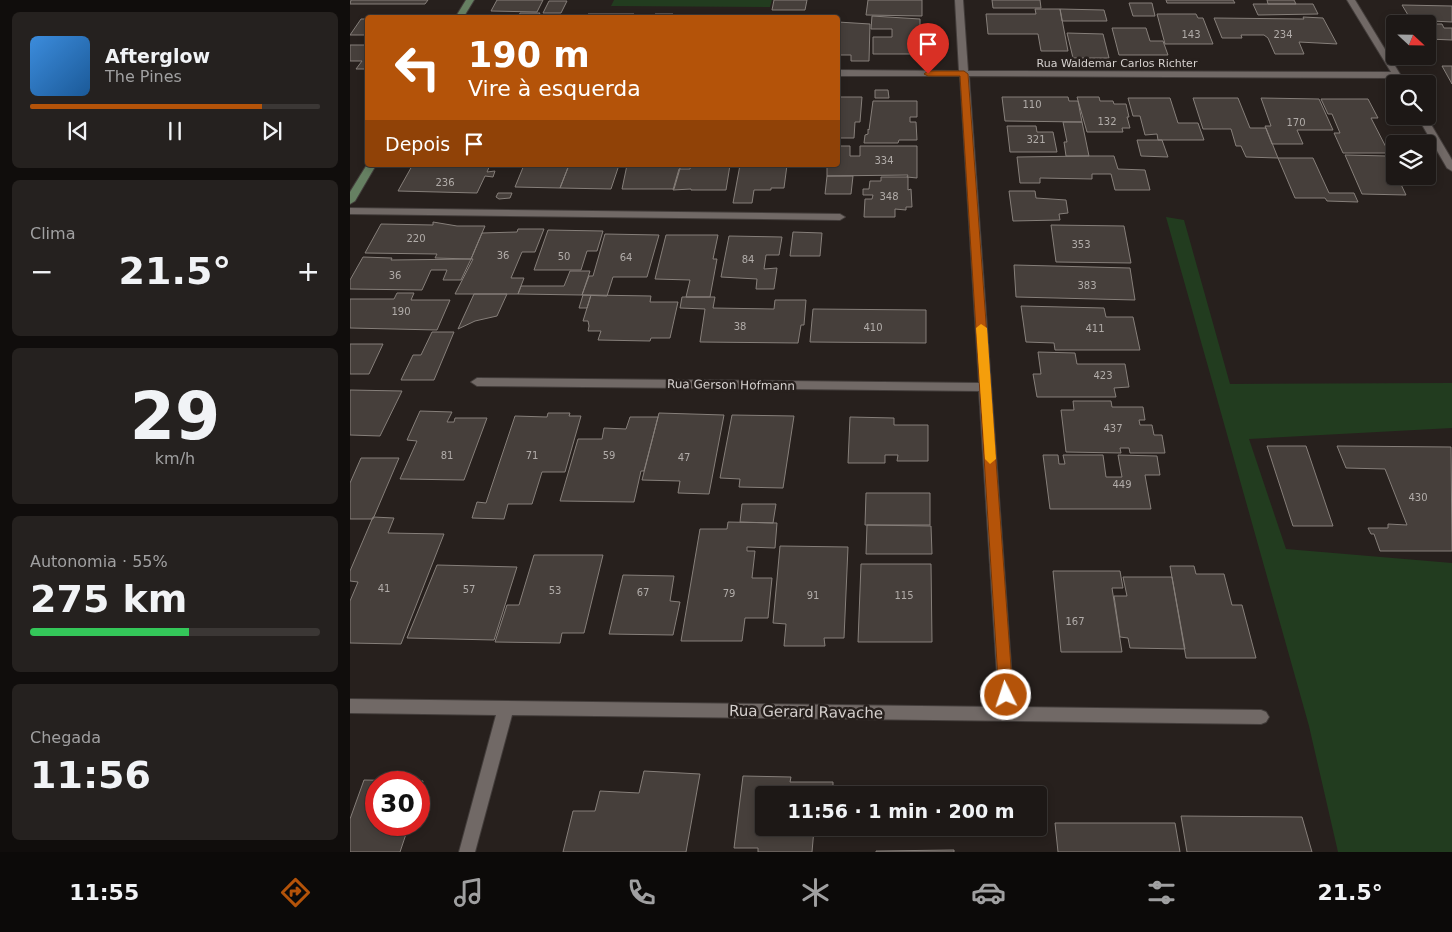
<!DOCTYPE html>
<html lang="pt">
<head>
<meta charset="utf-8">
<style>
  :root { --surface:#1d1816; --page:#25211f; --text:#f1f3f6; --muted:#a0a0a1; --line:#3b3735; --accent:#b45309 }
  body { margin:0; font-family:"DejaVu Sans",sans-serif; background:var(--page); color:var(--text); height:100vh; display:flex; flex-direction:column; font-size:19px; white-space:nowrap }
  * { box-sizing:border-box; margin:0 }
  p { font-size:16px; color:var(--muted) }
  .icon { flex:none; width:28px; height:28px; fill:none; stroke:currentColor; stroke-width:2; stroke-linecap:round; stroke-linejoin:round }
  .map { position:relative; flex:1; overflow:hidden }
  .drawer { display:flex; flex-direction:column; gap:12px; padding:12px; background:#100d0c; width:350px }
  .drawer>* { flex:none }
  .top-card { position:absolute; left:15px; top:15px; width:475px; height:152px; border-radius:5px; box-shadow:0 2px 8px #0003,0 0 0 1px var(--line); background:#b45309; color:#fff; overflow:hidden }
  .needle { width:32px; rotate:112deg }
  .tools { position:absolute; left:1036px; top:15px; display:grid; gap:10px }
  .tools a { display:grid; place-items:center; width:50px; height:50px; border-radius:5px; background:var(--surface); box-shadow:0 2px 8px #0003,0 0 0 1px var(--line); font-size:25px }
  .speed { position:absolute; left:15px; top:771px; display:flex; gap:10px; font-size:25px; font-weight:700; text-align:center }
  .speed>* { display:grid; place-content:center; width:65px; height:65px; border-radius:50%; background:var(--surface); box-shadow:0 2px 8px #0003,0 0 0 1px var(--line); line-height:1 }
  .speed .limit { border:8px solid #d22; background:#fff; color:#111 }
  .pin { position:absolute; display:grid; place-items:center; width:42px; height:42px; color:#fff; margin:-51px -21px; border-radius:50% 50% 50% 0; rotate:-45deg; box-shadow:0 0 5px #0007 }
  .pin .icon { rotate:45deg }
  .me { position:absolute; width:55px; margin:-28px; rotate:356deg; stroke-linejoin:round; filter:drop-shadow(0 0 4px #0008) }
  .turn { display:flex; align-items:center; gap:18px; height:105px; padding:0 20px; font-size:22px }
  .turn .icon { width:65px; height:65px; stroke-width:2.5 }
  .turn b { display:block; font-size:35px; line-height:42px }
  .then { display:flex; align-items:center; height:48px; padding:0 20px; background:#0003; gap:10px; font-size:19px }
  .big { font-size:38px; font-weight:600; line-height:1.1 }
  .drawer .card { flex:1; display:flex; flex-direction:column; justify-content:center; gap:8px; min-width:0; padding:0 18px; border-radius:8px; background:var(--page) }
  .drawer .dial { align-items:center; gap:0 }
  .dial b { font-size:65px; line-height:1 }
  .song { display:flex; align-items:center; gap:15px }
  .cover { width:60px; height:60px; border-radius:8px; background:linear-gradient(135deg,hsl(210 70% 55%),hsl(210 70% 35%)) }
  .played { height:5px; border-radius:2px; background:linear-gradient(90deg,var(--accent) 80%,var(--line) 80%) }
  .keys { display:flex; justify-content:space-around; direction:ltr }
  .heat { display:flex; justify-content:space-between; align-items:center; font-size:28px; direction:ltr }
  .charge { height:8px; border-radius:4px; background:linear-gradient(90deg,#34c759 55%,var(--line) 0) }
  .trip { position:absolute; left:405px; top:786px; width:292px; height:50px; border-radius:5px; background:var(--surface); box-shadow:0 2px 8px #0003,0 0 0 1px var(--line); font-weight:600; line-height:50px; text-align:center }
  .tab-bar { display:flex; height:80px; justify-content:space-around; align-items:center; background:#0c0a09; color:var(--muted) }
  .tab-bar .icon { width:35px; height:35px }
  .tab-bar .on { color:var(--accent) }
  .tab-bar b { font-size:22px; color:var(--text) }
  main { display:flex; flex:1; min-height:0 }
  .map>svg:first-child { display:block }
</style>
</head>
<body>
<main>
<section class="drawer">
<div class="card">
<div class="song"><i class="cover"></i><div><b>Afterglow</b><p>The Pines</p></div></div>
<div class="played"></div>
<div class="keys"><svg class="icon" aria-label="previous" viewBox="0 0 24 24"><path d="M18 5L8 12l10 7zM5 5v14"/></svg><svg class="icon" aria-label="pause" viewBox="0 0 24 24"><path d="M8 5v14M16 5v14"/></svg><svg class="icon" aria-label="next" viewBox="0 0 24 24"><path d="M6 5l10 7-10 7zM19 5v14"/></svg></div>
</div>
<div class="card"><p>Clima</p>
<div class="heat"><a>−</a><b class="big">21.5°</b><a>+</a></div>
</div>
<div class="card dial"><b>29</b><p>km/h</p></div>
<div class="card"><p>Autonomia · 55%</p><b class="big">275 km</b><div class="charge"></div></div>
<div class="card"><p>Chegada</p><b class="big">11:56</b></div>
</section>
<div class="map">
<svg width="1102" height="852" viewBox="0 0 1102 852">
  <rect width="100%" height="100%" fill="#27201d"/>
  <path fill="#223c1f" d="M264,0H422L420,7L261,6Z
    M816,217L834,220L880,384L1102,383V428L899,439L936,549L1102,563V852H988L959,726Z"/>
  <path fill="#463f3b" stroke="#867f7a" d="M1,0H78L75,4H0Z
    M147,0H193L187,12L141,11Z
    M424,0H457L455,10H422Z
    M518,0H572V16L516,15Z
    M642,0H690L691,8H643Z
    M816,0H883L885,3H817Z
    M917,0H944L946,4H918Z
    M199,1H217L211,13H193Z
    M779,3H802L805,16H783Z
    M903,4H963L968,14L908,15Z
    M1052,5L1102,6V22L1061,20Z
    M685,9H710L718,51H691L688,34H638L636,14H686Z
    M710,9L754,10L757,21H712Z
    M170,13H190L187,18H168Z
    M238,14H284L283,18H236Z
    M305,14H323L322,18H304Z
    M807,14H846L848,18H853L863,44H815Z
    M522,16L570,19V54H523V37H542V29H521Z
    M953,17L973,18L987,44L949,42L954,54H925L918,38L914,35H891L892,38H872L864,18L954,19Z
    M11,19H18V35H0Z
    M488,22L520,24L519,61H501V55H490V53H488Z
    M1078,24H1092L1094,28H1102V40L1078,39Z
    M762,28H796L800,41H813L818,55H769Z
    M717,33L753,34L759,58H723Z
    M0,45H18V69H6L12,61H0Z
    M1092,66H1102V84Z
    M525,90H538L539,98H525Z
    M488,97H512L510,122H505L504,138H488Z
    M652,97H718L719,101H728L732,122L655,121Z
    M727,97H749L750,101H763L764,104H776L779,117H777L780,128H772L773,132H737Z
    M778,98H820L828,123H848L854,140H808L807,134L795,135L790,116H783Z
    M843,98H888L900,128H916L928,158L896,157L891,146H886L881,129H853Z
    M911,98L969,99L983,130H947L953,144H922L915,126H921Z
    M971,99H1018L1028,118H1021L1039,153H993L984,133H990L982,114H978Z
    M523,101H567V117H560V122H566L567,140H549L548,143H514L515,135L518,134V129L519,130Z
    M713,122H732L739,156H716L714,142H717Z
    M657,126H686L687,132H703L707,152H660Z
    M787,140H812L818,157L791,156Z
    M488,146H500V156H510V146H567V178L557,177L558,175L477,176V165H488Z
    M995,155L1037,156L1045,172V176H1047L1056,195L1012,194Z
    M739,156H764L768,169L795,170L800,190H765L761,174H742V179L690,178V183H670L667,157Z
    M928,158H963L979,193H1004L1008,202L977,201L975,198H945Z
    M80,165H140L137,172L145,171L143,177L135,176L127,193L48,191L62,166Z
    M174,165H219L210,188L165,187Z
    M219,165H269L261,189L210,188Z
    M277,165H331L324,189H272Z
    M341,165H380L376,190H341V189L323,190L329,169H340Z
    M390,165H437L434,188H421V190H404L402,203H383Z
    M477,176H503L501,194H475Z
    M531,177H558V190L561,189L562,207H556V210L545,209V217H514L515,199H522L523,195H513V189H519L520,181H531Z
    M659,191H685L686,198L716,200L718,213L709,214L710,220L663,221Z
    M148,193H162L160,198L149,199L146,197Z
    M83,222L107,226H135L121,259L85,258L87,254L15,253L31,224L83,225Z
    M701,225L774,226L781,263L706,262Z
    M168,229H194L185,252H172L161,278H174L168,294H105L123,259H121L132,233L167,232Z
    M198,230L253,231L247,251H237L231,270H184Z
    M443,232L472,233L470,256H440Z
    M255,234L309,235L297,277H263L257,296L232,295L239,276H243Z
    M316,235H368L363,259H367L360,297H336L340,280L305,279Z
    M379,236L432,237L429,255H416L414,269L427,268L424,289H406L407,279L371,277Z
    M13,257L42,258L41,260L121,259L111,280H93L97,270H81L72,290L0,289V280Z
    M664,265L780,268L785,300L666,297Z
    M220,271H240L232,295L168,294L171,286H214Z
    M47,293H64L61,300H100L87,330L0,328V299H44Z
    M124,294H157L147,316L125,321L108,329Z
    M233,295H241L237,308H229Z
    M241,295L301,296L300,302H328L320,338H301L300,341L248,340L251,331H238L239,326L238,321H233Z
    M332,297H365L363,308L424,309L425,300H456L454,325H451L448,343L350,342L355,309L330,308Z
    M671,306L754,308L756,317H783L790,350H705L704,343L676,342Z
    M463,309L576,310V343L460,342Z
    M82,332H104L84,380H51L63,355H71Z
    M0,344H33L19,374H0Z
    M688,352L725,353L727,364H775L779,387L764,388L766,397H687L683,374H691Z
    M0,390L52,391L30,436L0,435Z
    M723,401H761L762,407H793L795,420H789L790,425H802L804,435H812L815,453H780L779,448H770L771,453L716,452L711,410H724Z
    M70,411L102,412L97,422H104L105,418H137L114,480L50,479L67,441L57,440Z
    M198,413H220L219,416H231L215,472H192L182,504H158L154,519L122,518L127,502L136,503L165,416L197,417Z
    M309,413L374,415L359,494L328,493L330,481L292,480Z
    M382,415L444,416L433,488L389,487L390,479L370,478Z
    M280,417H308L294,471H291L284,502L210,501L228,439H252L254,428L276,429Z
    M500,417L544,418V425H578V461H547L548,455H535V463H498Z
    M917,446H956L983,526H943Z
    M987,446L1101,447L1102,551H1030L1024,534H1021L1018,528H1038V524L1057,525L1035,469L996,468Z
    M693,455H708L709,464H715L713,455H753L756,477H772L768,455L807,456L810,475H795L801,509H700Z
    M11,458H49L23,519H0V483Z
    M516,493H580V525H515Z
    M392,504H426L423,523L390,522Z
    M23,517L44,518L38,533L94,534L51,644L0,643V601L8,582L0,581V571Z
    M378,522L427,523L425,548L397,547V551H405L402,578H422L418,618H395L392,641H331L350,529H377Z
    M517,525L581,526L582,554H516Z
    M430,546L498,547L494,638H474L475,646H434L436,624L423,623Z
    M184,555H253L234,633H212L210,643L145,642L157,605H169Z
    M511,564H581L582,642H508Z
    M87,565L167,567L144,640L57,638Z
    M820,566H844L846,574H874L882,605H892L906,658H836Z
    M703,571H770L773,588H762L772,652H711Z
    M273,575L324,576L320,601L330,602L323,635L259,634Z
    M773,577H822L835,649L780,648L778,638L770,637L764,596H777Z
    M294,771L350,774L336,852H213L223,811H245L250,791L289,793Z
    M393,776L441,777L440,782H483V795H414V828H481L464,829L462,852H408V848H384Z
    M14,780L73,781L69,795V782H26V825H59L50,852H0V819Z
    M831,816L952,817L962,852H837Z
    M705,823H825L830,852H708Z
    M604,850V852H526V851Z"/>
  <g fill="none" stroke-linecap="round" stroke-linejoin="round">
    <g stroke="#433d3b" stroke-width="2">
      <path id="minor" d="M605,0H613L618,71L1041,72L997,0H1005L1056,84H1047L1044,78L619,76L664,707L911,710L916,712L919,717L916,722L911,724L162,715L125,852H109L146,715L0,713V699L649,707L629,391L127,386L121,382L127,378L629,383L610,76H488V70L609,71Z
        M1067,116H1076L1102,160V171L1097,168Z
        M0,208L490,214L495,217L490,220L0,214Z"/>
    </g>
    <g stroke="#433d3b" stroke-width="2">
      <path id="secondary" d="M116,0H124L113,18H105Z
        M18,163V165H26L5,201L0,204V192Z"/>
    </g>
    <use href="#minor" fill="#716966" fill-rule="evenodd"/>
    <use href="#secondary" fill="#668062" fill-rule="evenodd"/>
  </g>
  <path fill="#b45309" stroke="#753606" d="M614,71L618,74L663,695L661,699L656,701L651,699L649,695L610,76H578L574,74L578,71Z"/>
  <path fill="#f59e0b" d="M631,324L637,328L646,459L640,464L635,459L626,328Z"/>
  <g text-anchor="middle" stroke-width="5" stroke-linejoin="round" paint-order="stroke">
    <g font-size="10" fill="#b1aca9">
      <text x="841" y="38">143</text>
      <text x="933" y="38">234</text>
      <text x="682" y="108">110</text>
      <text x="757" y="125">132</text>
      <text x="946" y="126">170</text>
      <text x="686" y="143">321</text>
      <text x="534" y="164">334</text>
      <text x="95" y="186">236</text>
      <text x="539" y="200">348</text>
      <text x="66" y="242">220</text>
      <text x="731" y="248">353</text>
      <text x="153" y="259">36</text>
      <text x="214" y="260">50</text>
      <text x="276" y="261">64</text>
      <text x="398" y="263">84</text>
      <text x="45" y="279">36</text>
      <text x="737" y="289">383</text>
      <text x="51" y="315">190</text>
      <text x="390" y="330">38</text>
      <text x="523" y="331">410</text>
      <text x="745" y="332">411</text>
      <text x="753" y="379">423</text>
      <text x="763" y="432">437</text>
      <text x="97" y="459">81</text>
      <text x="182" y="459">71</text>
      <text x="259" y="459">59</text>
      <text x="334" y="461">47</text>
      <text x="772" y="488">449</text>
      <text x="1068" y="501">430</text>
      <text x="34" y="592">41</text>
      <text x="119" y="593">57</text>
      <text x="205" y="594">53</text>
      <text x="293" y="596">67</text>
      <text x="379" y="597">79</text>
      <text x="463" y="599">91</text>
      <text x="554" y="599">115</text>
      <text x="725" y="625">167</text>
    </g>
    <g font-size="11" fill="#d5d0ce" stroke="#27201d">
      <text x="767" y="67">Rua Waldemar Carlos Richter</text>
    </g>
    <g font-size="12" fill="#d5d0ce" stroke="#27201d">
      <text transform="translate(381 385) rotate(1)" y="4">Rua Gerson Hofmann</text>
    </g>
    <g font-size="15" fill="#d5d0ce" stroke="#27201d">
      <text transform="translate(456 712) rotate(1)" y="5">Rua Gerard Ravache</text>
    </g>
  </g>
</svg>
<div class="tools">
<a><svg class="needle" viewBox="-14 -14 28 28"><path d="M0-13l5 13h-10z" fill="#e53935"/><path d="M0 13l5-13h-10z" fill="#a0a0a1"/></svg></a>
<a><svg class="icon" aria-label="search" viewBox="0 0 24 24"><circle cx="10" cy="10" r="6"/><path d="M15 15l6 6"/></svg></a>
<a><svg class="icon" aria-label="layers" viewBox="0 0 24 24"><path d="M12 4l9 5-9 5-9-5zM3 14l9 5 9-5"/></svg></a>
</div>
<div class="speed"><div class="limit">30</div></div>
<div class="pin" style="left:578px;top:74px;background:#d93025"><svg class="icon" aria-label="arrive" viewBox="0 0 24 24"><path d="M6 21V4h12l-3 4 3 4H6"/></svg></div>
<svg class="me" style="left:656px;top:695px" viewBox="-20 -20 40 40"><circle r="17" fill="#b45309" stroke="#fff" stroke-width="3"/><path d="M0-11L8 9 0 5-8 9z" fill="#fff"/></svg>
<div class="trip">11:56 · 1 min · 200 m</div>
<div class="top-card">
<div class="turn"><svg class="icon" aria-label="left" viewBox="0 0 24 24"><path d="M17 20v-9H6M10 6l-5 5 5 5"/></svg><div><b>190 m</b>Vire à esquerda</div></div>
<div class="then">Depois<svg class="icon" aria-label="arrive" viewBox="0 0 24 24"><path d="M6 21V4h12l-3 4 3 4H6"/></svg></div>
</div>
</div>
</main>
<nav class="tab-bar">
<b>11:55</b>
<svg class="icon on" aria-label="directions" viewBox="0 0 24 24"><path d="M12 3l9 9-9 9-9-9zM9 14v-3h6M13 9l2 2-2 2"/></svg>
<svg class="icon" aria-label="music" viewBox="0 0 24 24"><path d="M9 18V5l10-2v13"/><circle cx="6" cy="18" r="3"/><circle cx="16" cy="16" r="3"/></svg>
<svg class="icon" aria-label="phone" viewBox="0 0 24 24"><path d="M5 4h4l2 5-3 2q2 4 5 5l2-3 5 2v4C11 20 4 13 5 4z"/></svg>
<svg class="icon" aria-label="climate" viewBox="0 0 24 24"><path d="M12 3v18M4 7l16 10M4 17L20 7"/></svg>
<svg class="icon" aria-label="car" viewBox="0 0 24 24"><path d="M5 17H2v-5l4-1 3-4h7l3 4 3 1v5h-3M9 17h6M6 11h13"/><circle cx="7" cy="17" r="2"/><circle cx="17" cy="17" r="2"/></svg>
<svg class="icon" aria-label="filters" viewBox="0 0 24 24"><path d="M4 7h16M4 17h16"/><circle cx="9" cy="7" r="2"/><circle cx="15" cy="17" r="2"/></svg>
<b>21.5°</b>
</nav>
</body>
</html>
